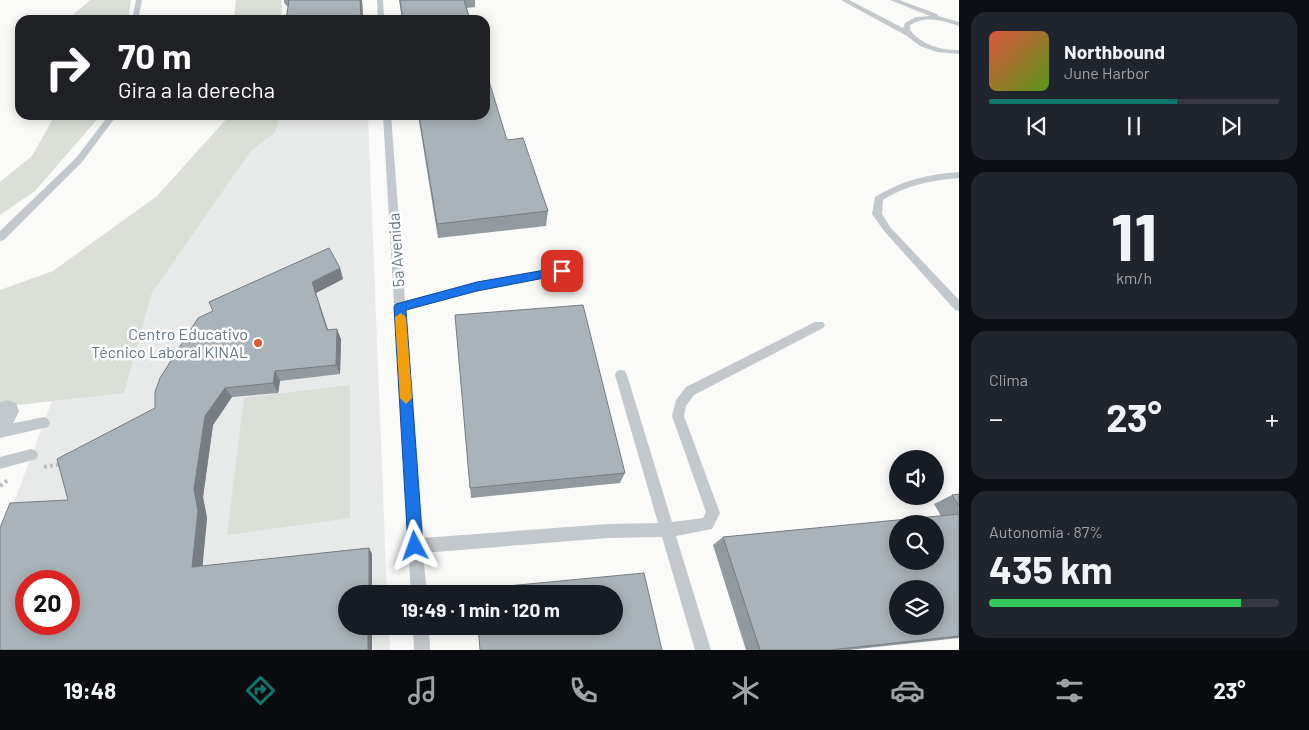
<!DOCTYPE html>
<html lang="es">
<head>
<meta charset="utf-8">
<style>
  :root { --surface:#171b24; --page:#20242c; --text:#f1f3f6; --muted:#9ea1a6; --line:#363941; --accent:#0f766e }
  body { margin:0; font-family:Barlow,sans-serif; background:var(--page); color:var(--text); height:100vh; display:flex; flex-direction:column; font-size:19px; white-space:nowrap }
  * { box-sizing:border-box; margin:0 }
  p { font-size:16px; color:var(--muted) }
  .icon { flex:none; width:28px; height:28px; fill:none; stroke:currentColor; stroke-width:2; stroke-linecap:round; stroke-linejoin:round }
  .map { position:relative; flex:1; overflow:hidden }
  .sheet { display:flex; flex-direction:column; gap:12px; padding:12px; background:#0d0f14; width:350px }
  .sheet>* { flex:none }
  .banner { position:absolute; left:15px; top:15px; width:475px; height:105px; border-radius:15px; box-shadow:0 2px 12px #0003; background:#202124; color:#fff; overflow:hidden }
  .fabs { position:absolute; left:889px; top:450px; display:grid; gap:10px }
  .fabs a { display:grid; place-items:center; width:55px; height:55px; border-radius:50%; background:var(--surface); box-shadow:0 2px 12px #0003; font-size:25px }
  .speed { position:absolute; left:15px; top:570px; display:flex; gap:10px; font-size:25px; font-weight:700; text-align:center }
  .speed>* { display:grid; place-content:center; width:65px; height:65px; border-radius:50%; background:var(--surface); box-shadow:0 2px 12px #0003; line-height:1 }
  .speed .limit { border:8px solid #d22; background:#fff; color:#111 }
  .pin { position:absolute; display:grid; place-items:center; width:42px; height:42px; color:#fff; margin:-21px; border-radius:10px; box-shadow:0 2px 8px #0006 }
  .me { position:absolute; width:55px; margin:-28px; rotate:356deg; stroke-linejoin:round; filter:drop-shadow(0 0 4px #0008) }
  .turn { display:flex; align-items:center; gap:18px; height:105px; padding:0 20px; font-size:22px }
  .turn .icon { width:65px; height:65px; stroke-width:2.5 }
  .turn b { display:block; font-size:35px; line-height:42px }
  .big { font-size:38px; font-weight:700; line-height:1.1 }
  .sheet .widget { flex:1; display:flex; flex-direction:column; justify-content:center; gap:8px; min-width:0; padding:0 18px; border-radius:15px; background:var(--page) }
  .sheet .dial { align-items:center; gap:0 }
  .dial b { font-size:65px; line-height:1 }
  .song { display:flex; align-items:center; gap:15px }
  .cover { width:60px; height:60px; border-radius:8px; background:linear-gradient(135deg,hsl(10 70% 55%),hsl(90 70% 35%)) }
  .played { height:5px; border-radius:2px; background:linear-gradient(90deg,var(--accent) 65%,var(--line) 65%) }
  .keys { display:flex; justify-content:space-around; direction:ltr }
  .heat { display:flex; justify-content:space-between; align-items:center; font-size:28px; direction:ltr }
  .charge { height:8px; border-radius:4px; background:linear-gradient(90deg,#34c759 87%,var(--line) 0) }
  .trip { position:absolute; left:338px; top:585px; width:285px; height:50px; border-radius:25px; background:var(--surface); box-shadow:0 2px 12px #0003; font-weight:700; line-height:50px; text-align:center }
  .dock { display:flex; height:80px; justify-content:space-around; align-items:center; background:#090b0e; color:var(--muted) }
  .dock .icon { width:35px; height:35px }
  .dock .on { color:var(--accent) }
  .dock b { font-size:22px; color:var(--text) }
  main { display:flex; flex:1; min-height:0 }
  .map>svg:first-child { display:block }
</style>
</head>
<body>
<main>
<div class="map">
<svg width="959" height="650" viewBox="0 0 959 650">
  <rect width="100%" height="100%" fill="#fafaf8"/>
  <path fill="#e8e9e9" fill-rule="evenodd" d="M279,115H368L387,594H346V626H389L390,650H0V540L52,401L124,392L152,293L251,151L276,132ZM26,581H69V624H26Z"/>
  <path fill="#dadfd7" d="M90,0H131L128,20H67Z
    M236,0H282L281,20H234Z
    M55,115H101L35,191L0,215V182L32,156Z
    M230,115H279L276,132L251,151L152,293L124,393L0,407V290L53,271L157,196Z
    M350,385V518L227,535L244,398Z"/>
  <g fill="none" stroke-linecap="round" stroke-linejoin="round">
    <path stroke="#bbbfc2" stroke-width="4" stroke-dasharray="3 3" stroke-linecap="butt" d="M44,467L62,464
      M0,486L8,480"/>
    <path fill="#c3c8cc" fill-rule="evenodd" d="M136,0H142L138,20H132Z
      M377,0H383L384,20H378Z
      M841,0H849L903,28L905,23L916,17L930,16L890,0H899L937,14L938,16L959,22V26C943,21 926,15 910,25V30C922,45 940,50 959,50V54L937,52L920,46L907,36Z
      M109,115H117L82,162L4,240L0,241V231L76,158Z
      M383,115H391L405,301L467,285L561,267L566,271L561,275L467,293L406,310L422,538L608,524L658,523L615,375L617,371L621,370L625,371L627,375L672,522L703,518L706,512L672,416L676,400L686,387L815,322H823L825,325L823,328L694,395L686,406L684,416L720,513L712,529L676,536L711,650H695L662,537L608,538L423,553L427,594H411Z
      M959,172V178C932,180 906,185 883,200L882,214L890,227L959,300V311L955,310L884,231L872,214L875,197C900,181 929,174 959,172Z
      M44,417L48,419L50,423L48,427L0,438V426Z
      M31,449L36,451L38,455L36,459L0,469V457Z
      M413,626H429L430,650H414Z"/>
    <path fill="#c3c8cc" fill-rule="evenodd" d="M7,400L16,403L19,411L9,432L0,436V402Z"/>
  </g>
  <path fill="#929a9f" d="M284,0H362L363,20H286L288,7L284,3Z
    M399,0H475V7L467,8L470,20H402Z
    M418,115H485L507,140L548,211L546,226L438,238Z
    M340,268L343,279L316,293L328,329L341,339L340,374L280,381L278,393L232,397L213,425L203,497L207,518L202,566L369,548L372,554V594H346L372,650L68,500L155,408Z
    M455,315L625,473L620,483L471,498Z
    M959,494V638L849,650H746L713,545L723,537L941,516L934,504L952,495Z"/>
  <path fill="#777d82" d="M360,0H362L363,20H361Z
    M340,268L343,279L316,293L331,340L312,282Z
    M337,329L341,339L340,374L336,365Z
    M275,371L280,381L278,393L273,383Z
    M225,388L232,397L213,425L203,497L207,518L202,572L192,567L194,489L205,416Z
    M369,548L372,554V594H369Z
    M368,626H372V650H368Z"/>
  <path fill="#aab3b9" stroke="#777d82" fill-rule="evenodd" d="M289,0H360L361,19L343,20H286Z
    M400,0H464L470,20H403Z
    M485,68L507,140L523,138L548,211L437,224L419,115H485Z
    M329,248L340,268L312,282L327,330L337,329L336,365L275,371L273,383L225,388L205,416L194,489L198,511L192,567L369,548V594H346V626H368V650H0V528L10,503L68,500L57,459L155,408V392L160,378L198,318L213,311L209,302ZM26,581H69V624H26Z
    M583,305L625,473L470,488L455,315Z
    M959,494V506L952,495Z
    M959,514V636L830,650H760L723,537ZM898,524H935V561H898ZM898,589H935V626H898Z
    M644,573L662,650H480L478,626H614V594H476V589Z"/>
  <path fill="#1a73e8" stroke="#114b97" d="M562,267L567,271L565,274L477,291L406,310L423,546L421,551L415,554L410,551L408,546L394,307L396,304L477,282Z"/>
  <path fill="#f59e0b" d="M401,313L406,317L412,398L406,404L400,398L395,317Z"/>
  <circle fill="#e4572e" stroke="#fff" stroke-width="2" cx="258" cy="343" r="5"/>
  <g text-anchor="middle" stroke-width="5" stroke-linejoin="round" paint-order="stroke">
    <g font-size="16" fill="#657683" stroke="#fff">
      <text transform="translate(396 250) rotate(-94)" y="6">5a Avenida</text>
    </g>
    <g font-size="16" fill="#657683" stroke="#fff" text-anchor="end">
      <text x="248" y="340">Centro Educativo<tspan x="248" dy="18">Técnico Laboral KINAL</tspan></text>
    </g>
  </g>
</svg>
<div class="fabs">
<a><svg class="icon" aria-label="sound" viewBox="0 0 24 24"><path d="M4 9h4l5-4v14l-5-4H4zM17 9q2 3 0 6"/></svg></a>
<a><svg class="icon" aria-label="search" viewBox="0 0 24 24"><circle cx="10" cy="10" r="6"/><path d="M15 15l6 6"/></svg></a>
<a><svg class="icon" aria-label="layers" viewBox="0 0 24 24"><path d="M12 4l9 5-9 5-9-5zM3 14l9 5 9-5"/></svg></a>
</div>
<div class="speed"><div class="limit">20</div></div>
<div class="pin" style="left:562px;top:271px;background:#d93025"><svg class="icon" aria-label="arrive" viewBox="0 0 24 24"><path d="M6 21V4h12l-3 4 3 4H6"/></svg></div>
<svg class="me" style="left:415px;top:546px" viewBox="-20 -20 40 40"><path d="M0-17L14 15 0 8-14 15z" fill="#1a73e8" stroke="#fff" stroke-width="4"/></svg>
<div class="trip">19:49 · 1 min · 120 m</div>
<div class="banner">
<div class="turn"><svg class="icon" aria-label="right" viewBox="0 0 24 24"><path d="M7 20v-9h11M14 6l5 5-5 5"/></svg><div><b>70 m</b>Gira a la derecha</div></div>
</div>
</div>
<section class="sheet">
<div class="widget">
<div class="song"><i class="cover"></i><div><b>Northbound</b><p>June Harbor</p></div></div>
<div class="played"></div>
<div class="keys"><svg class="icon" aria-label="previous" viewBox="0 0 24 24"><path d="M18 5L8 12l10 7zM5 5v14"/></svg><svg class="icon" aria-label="pause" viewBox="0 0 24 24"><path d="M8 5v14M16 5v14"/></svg><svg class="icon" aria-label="next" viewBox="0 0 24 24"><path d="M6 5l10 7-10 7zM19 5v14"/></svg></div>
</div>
<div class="widget dial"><b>11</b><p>km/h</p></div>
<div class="widget"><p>Clima</p>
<div class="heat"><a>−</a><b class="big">23°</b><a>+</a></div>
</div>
<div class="widget"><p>Autonomía · 87%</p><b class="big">435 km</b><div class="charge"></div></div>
</section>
</main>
<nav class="dock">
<b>19:48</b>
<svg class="icon on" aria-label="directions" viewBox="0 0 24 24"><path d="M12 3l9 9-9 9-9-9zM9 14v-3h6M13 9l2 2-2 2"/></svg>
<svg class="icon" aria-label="music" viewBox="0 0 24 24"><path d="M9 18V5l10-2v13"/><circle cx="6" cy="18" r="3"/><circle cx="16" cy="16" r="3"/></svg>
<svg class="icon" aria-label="phone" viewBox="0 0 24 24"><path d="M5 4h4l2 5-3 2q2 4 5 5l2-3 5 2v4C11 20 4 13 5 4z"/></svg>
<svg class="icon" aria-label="climate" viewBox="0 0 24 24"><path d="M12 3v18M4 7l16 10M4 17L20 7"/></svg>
<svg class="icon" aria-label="car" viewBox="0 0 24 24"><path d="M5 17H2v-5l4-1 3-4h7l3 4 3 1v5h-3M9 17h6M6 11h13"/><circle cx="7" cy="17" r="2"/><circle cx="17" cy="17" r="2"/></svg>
<svg class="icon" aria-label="filters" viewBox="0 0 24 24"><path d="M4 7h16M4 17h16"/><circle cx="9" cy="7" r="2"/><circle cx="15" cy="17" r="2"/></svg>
<b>23°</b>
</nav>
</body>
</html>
